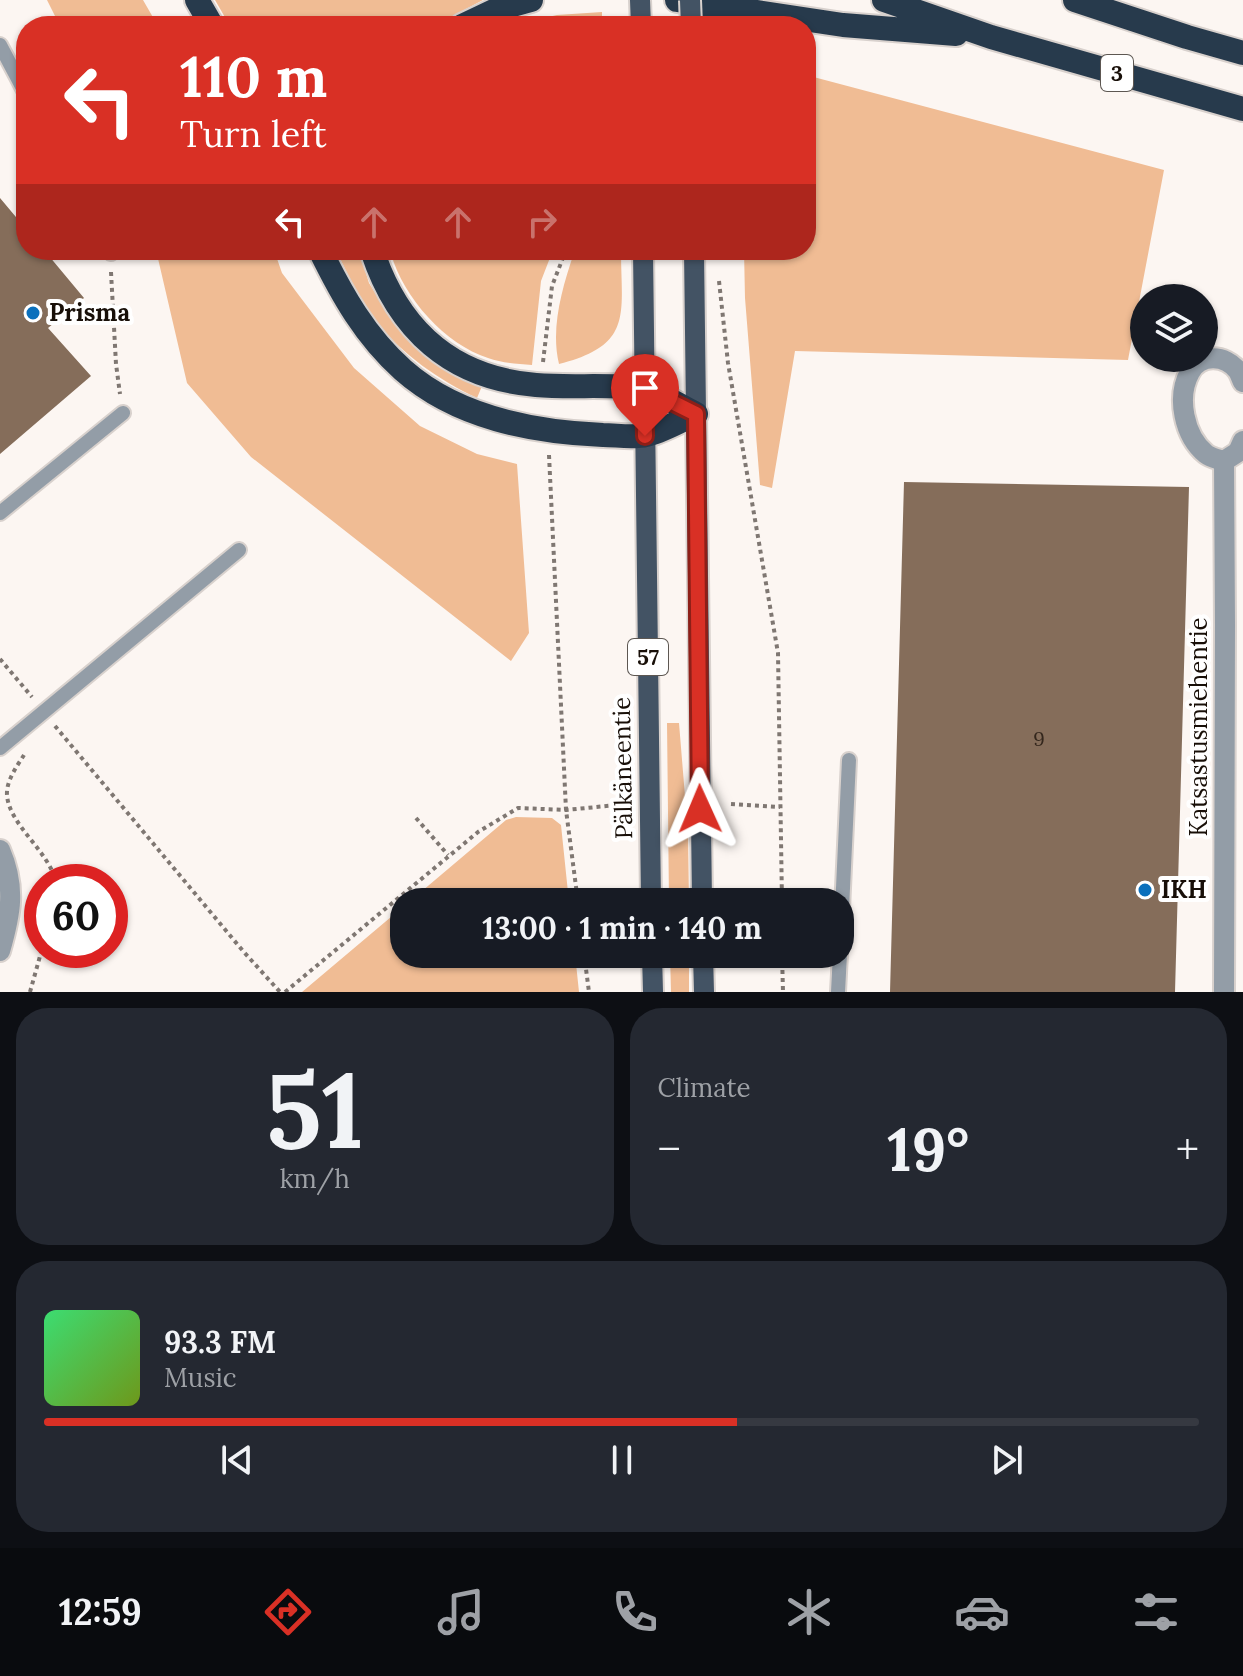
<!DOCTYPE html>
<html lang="en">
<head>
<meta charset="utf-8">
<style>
  :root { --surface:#171b24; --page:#242831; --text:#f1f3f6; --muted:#9ea1a6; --line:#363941; --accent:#d93025 }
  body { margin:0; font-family:Lora,serif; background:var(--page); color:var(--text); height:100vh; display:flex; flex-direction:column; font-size:30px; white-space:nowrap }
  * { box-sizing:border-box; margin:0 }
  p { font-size:26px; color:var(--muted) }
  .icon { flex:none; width:44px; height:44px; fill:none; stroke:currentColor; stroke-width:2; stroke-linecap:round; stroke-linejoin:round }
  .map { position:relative; height:992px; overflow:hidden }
  .details { display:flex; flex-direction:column; gap:16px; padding:16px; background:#0d0f14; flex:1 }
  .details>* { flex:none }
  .top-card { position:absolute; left:16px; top:16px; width:800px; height:244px; border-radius:32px; box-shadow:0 2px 6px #0004; background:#d93025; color:#fff; overflow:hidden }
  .tools { position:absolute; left:1130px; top:284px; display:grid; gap:16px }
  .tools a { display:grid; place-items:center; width:88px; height:88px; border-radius:50%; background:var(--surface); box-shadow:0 2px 6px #0004; font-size:40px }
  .speed { position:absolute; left:24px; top:864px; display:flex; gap:16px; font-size:40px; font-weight:700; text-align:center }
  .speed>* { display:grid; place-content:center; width:104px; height:104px; border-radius:50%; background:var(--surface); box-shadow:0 2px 6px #0004; line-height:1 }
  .speed .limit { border:12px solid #d22; background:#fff; color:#111 }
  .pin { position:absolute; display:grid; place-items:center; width:68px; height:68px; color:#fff; margin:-82px -34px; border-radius:50% 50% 50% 0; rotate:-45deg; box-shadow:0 0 8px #0007 }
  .pin .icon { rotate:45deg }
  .me { position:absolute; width:88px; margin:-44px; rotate:359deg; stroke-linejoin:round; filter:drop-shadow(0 0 6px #0008) }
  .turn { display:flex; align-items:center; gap:28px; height:168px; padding:0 32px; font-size:36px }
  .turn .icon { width:104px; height:104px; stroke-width:2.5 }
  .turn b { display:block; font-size:56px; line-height:68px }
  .lanes { display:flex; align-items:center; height:76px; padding:0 32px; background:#0003; justify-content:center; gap:40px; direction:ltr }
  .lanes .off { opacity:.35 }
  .big { font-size:60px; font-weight:700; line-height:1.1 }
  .details .widget { flex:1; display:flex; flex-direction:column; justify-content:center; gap:12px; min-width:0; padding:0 28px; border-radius:32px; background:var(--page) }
  .details .dial { align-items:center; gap:0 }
  .dial b { font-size:104px; line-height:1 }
  .song { display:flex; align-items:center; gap:24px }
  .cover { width:96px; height:96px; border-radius:12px; background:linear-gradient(135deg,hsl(140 70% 55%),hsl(80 70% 35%)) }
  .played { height:8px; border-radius:4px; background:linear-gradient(90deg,var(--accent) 60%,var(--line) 60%) }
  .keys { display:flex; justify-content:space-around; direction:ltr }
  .heat { display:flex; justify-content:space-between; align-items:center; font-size:44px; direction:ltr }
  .details .tiles { flex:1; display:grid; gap:16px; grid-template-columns:1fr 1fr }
  .widget:last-child { grid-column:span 2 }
  .trip { position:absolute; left:390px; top:888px; width:464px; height:80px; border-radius:32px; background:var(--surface); box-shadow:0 2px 6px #0004; font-weight:700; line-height:80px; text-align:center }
  .menu { display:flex; height:128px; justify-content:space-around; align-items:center; background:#090b0e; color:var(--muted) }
  .menu .icon { width:56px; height:56px }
  .menu .current { color:var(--accent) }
  .menu b { font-size:36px; color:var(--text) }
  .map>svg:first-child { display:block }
</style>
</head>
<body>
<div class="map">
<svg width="1243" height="992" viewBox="0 0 1243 992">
  <rect width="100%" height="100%" fill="#fcf6f2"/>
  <path fill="#f0bc94" d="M47,0H143L158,26H60Z
    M215,0H483L434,26H230Z
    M602,12V26H508L557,15Z
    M806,75L1164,170L1128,360L795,351L772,488L760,485L745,298L744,250H806Z
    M156,250H274L282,273L354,368L420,426L477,454L517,464L529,633L511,661L251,457L187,383Z
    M336,250H359L369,283L391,318L425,353L482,386L477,398C439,380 403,355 376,322C359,301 348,275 336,250Z
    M390,250H553L541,281L532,365C517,364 502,363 488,358C444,344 401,295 390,250Z
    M575,250H621C621,314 634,345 559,364C550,327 563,285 575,250Z
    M667,723H679L688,833L689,902H669Z
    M516,817L552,818L561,825L569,902H409L506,820Z
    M404,906V954H575L579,992H302Z
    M670,954H689V992H671Z"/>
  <path fill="#856d5a" d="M0,198L26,229V250H44L84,298L48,328L91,376L0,454Z
    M904,482L1189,487L1175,992H890Z"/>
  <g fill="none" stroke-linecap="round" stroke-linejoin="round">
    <g stroke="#d8d1cd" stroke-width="18">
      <path id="lane" d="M0,45L26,94
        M109,250L111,253
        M0,513L123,413
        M0,748L239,550
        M840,952L849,760
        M838,992L840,954"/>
    </g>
    <g stroke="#d8d1cd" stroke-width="24">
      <path id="street" d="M1224,461C1218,459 1211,458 1206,454C1184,436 1176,397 1190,372C1200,354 1225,354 1238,371C1240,374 1241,378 1243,382
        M1224,461L1238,452L1243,441
        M0,850C16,887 11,913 0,951
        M1224,992L1225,624L1224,461"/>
    </g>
    <g stroke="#d8d1cd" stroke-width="24">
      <path id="primary" d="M640,0L641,26
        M643,250L651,902
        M694,250L702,902
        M652,954L653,992
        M703,954L704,992"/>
    </g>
    <g stroke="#d8d1cd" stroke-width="28">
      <path id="highway" d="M197,0L212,26
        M677,0L843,25L956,34
        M884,0L991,37L1243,109
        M1075,0L1187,37L1243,53
        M462,26L498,9L531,0
        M320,250C342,295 365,336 403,370C457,418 533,432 603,435C616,435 633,438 646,435C661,432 681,420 696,414
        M372,250C398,330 451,378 536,385C570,388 606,384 641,388C655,390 682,407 696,414"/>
    </g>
    <path stroke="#7f7772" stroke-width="4" stroke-dasharray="4 4" stroke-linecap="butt" d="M111,272L116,364L120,394
      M719,281L728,363L778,653L782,902
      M543,362L552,286L566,250
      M549,455L566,810L578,902
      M0,659L32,697
      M55,726L243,951L280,992
      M24,755C17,766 6,781 7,795C9,825 49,851 56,882
      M731,804L780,807
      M416,818L448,855
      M584,954L589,992
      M782,954L783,992
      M30,992L42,949
      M285,992L478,832L518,808L566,810L627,804"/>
    <use href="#lane" stroke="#939da7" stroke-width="14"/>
    <use href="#street" stroke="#939da7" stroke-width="20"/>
    <use href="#primary" stroke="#435364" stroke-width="20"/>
    <use href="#highway" stroke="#273a4c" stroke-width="24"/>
    <g stroke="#d8d1cd" stroke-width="24" stroke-linecap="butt">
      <path id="primary-bridge" d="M690,0L691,26"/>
    </g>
    <use href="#primary-bridge" stroke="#435364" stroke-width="20"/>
  </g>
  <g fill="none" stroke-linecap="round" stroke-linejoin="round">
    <g stroke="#8d1f18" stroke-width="20">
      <path id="route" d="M645,436L644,388L696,414L700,809"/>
    </g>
    <use href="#route" stroke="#d93025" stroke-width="14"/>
  </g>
  <g fill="#0b70bc" stroke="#fff" stroke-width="3">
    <circle cx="33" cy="313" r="8"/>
    <circle cx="1145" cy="890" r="8"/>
  </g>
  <g text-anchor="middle" stroke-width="8" stroke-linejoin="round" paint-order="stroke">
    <g font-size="20" fill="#33261c">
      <text x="1039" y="746">9</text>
    </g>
    <g fill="#fff" stroke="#5d5752" stroke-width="2">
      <rect x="1101" y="55" width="32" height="36" rx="6"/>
      <rect x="628" y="639" width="40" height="36" rx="6"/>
    </g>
    <g font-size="22" font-weight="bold" fill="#180f08">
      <text x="1117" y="81">3</text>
      <text x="648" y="665">57</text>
    </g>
    <g font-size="24" font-weight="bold" fill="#180f08" stroke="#fff" text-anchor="start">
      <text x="49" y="321">Prisma</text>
      <text x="1161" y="898">IKH</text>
    </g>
    <g font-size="24" fill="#180f08" stroke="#fff">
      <text transform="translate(1199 727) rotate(-90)" y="8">Katsastusmiehentie</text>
      <text transform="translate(623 768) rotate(-91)" y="8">Pälkäneentie</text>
    </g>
  </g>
</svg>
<div class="tools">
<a><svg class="icon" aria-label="layers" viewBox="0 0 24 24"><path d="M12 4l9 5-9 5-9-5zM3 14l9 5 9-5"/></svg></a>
</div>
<div class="speed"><div class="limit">60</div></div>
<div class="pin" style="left:645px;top:436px;background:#d93025"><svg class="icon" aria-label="arrive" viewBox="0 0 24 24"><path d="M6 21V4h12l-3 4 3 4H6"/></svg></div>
<svg class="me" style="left:700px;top:809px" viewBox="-20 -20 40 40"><path d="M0-17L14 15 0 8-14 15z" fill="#d93025" stroke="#fff" stroke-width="4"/></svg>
<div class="trip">13:00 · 1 min · 140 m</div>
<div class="top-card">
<div class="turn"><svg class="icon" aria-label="left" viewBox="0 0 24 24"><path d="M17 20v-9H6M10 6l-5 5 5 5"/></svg><div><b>110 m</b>Turn left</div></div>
<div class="lanes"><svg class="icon" aria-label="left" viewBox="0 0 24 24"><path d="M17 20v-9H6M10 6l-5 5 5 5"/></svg><svg class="icon off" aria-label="ahead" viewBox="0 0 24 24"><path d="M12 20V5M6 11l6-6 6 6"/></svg><svg class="icon off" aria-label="ahead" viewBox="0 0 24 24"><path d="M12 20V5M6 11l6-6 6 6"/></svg><svg class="icon off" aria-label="right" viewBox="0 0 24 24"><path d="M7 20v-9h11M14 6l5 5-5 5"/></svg></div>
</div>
</div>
<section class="details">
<div class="tiles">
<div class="widget dial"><b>51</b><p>km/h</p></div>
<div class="widget"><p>Climate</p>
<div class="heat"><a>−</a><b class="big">19°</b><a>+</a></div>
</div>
<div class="widget">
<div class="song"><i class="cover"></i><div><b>93.3 FM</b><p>Music</p></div></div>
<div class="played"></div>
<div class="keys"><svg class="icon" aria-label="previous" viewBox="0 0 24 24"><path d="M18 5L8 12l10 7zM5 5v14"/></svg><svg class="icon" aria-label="pause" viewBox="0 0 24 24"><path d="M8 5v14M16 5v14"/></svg><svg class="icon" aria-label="next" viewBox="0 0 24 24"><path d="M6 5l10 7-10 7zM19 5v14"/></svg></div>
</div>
</div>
</section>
<nav class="menu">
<b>12:59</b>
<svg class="icon current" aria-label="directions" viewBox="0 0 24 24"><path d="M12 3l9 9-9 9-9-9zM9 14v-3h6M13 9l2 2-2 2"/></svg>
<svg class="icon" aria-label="music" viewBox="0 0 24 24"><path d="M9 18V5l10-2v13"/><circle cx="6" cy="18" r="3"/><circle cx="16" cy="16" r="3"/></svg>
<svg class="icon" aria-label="phone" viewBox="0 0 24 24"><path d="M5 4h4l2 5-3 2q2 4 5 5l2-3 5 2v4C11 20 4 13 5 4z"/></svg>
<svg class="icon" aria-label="climate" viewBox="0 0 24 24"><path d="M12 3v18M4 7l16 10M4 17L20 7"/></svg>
<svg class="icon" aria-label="car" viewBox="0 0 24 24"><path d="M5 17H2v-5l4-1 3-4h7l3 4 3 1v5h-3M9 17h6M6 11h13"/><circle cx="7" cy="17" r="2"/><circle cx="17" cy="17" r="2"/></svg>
<svg class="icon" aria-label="filters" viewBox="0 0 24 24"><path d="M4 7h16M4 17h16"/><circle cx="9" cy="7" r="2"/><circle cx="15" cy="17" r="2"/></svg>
</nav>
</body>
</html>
